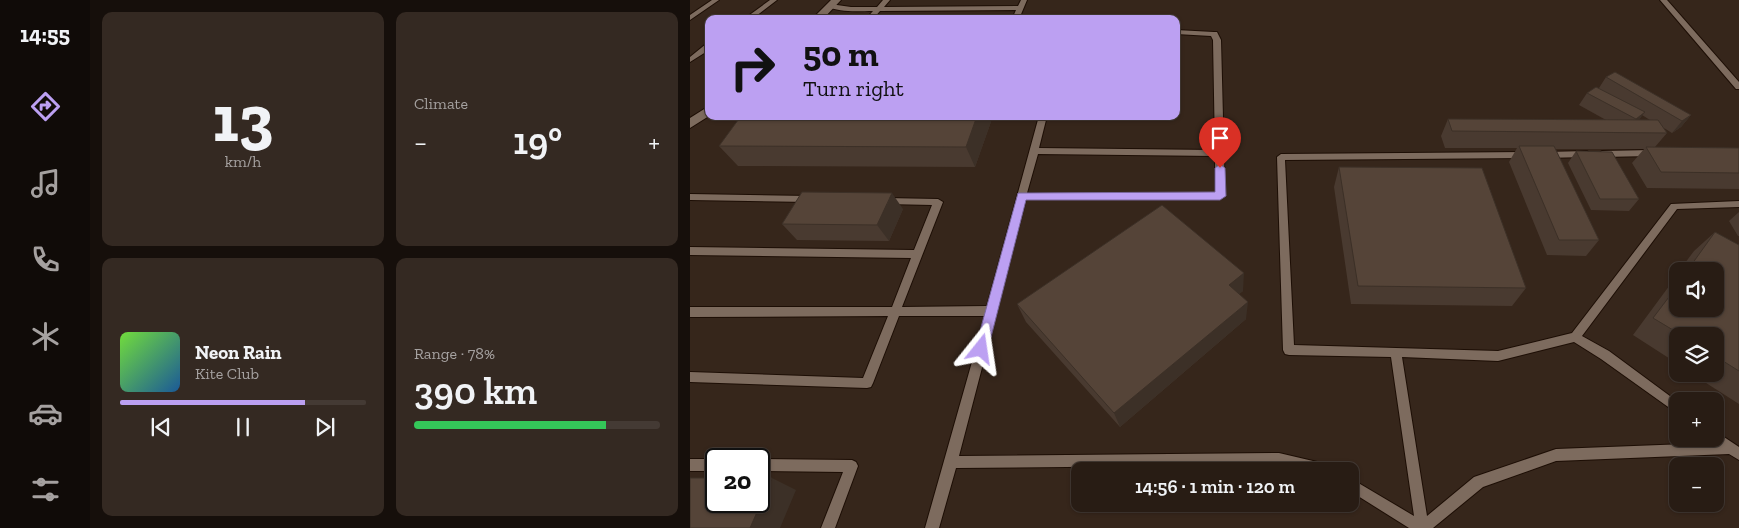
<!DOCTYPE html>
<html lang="en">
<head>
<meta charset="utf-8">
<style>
  :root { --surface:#281c14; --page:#342922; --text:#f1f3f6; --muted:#a5a1a0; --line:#443a34; --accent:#bca0f2 }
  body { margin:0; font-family:"Zilla Slab",serif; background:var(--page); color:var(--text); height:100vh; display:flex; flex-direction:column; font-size:19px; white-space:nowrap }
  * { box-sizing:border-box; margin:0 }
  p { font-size:16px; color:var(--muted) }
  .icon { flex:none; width:28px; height:28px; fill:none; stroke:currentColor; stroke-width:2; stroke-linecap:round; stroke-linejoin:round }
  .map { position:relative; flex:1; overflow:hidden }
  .drawer { display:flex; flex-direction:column; gap:12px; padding:12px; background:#160f0b; width:600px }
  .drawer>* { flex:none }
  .hud { position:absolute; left:15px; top:15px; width:475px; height:105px; border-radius:10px; box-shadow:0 1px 4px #0004,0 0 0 1px var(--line); background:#bca0f2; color:#111; overflow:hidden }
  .tools { position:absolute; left:979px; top:262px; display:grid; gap:10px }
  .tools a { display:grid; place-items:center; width:55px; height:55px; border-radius:10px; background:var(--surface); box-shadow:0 1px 4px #0004,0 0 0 1px var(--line); font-size:25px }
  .speed { position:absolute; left:15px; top:448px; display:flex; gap:10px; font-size:25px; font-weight:700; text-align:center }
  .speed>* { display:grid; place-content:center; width:65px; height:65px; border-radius:50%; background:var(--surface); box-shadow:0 1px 4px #0004,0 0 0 1px var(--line); line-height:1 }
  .speed .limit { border:2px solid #111; border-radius:8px; background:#fff; color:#111 }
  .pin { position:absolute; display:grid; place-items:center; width:42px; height:42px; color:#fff; margin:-51px -21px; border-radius:50% 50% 50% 0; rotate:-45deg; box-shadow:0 0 5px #0007 }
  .pin .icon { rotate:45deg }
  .me { position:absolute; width:55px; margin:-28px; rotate:15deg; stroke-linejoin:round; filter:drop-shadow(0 0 4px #0008) }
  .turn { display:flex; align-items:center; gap:18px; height:105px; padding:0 15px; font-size:22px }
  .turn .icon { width:65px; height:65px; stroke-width:2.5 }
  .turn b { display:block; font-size:35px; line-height:42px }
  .big { font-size:38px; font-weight:600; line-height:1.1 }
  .drawer .tile { flex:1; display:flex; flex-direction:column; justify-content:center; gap:8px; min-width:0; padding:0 18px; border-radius:10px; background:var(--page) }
  .drawer .dial { align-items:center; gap:0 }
  .dial b { font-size:65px; line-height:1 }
  .song { display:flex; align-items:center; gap:15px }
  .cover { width:60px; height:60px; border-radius:8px; background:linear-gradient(135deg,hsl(100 70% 55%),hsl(210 70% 35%)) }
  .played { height:5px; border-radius:2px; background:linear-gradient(90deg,var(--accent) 75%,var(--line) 75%) }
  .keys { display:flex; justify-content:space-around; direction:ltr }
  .heat { display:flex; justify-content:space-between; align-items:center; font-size:28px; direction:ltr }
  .charge { height:8px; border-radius:4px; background:linear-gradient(90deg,#34c759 78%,var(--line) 0) }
  .drawer .tiles { flex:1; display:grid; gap:12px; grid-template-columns:repeat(2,1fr) }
  .trip { position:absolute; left:381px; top:462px; width:288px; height:50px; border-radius:10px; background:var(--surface); box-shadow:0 1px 4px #0004,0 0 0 1px var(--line); font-weight:600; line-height:50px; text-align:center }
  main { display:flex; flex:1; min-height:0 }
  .tab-bar { display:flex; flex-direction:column; width:90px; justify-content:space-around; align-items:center; background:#100b08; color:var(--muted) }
  .tab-bar .icon { width:35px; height:35px }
  .tab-bar .on { color:var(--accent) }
  .tab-bar b { font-size:22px; color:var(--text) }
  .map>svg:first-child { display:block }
</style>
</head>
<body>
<main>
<nav class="tab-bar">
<b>14:55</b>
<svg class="icon on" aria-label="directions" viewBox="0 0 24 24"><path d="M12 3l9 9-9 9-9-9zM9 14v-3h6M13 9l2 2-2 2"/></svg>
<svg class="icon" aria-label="music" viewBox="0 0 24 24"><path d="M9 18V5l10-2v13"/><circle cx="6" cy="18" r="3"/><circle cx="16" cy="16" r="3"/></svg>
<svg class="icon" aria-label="phone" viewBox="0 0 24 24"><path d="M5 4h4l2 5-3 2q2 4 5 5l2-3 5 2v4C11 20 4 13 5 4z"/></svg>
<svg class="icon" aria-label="climate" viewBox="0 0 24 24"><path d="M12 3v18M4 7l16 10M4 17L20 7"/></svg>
<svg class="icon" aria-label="car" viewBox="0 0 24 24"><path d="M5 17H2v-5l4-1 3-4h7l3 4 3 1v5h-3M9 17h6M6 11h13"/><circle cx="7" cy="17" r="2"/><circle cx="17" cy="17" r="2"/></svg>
<svg class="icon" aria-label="filters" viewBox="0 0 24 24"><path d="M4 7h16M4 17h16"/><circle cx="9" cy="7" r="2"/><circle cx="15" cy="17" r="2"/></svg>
</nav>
<section class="drawer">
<div class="tiles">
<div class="tile dial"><b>13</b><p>km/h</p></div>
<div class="tile"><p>Climate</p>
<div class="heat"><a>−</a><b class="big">19°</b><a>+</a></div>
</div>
<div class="tile">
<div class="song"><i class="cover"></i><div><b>Neon Rain</b><p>Kite Club</p></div></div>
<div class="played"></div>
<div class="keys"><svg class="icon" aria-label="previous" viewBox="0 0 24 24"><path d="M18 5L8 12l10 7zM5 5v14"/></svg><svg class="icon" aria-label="pause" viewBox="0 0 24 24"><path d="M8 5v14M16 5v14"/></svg><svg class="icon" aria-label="next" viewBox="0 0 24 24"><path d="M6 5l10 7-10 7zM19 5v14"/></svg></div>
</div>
<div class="tile"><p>Range · 78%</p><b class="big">390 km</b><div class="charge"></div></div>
</div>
</section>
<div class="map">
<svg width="1049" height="528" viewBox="0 0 1049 528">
  <rect width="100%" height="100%" fill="#36261b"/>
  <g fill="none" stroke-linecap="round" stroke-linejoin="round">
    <g stroke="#1d0e05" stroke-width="2">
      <path id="service" d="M22,0H29L0,20V15Z
        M80,0H87L62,19H54Z
        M193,0H200L194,7L328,6L331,0H337L329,19H322L326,10L190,11L183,19H176L183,11C169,11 149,13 137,6L140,4L161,7H187Z
        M970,0H977L1049,82V89H1046Z
        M486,30L524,32H527L531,40L535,196L530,199H336L269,456L589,453L640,465L644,467L646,471H614L589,465L266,468L249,528H235L295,316H209L183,383L181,387L177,388L0,382V372L173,378L198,316L0,317V307H202L221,258L0,255V247L224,250L242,205L196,204L191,201L196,198L248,199L253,202L212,307L297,306L349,116H357L349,148L525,150L523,40L521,36L486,34ZM348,154L525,156V193H337Z
        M16,44H19V50L0,62V57Z
        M962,150L966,153L962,156L912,157L908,154L912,151Z
        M897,151L901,154L897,157L854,158L850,155L854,152Z
        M837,152L841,155L837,158L595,160L604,345L808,351L882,333L981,204L1049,201V207L987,209L892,336L919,351L988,402V414L911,359L884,342L808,361L712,357L737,516L784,477L866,449L1022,443L1020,439H1025V431L1049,447V460L1039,454L866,461L793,487L743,528H719L660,491V478L724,516L701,357L599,355L595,354L593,350L587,157L591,154Z
        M0,194L119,196L124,199L119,202L0,200Z
        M0,459H26V471H0Z
        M69,459L162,460L166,462L168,466L145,528H131L153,472L69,471Z"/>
    </g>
    <g stroke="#1d0e05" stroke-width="2">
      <path id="minor" d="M141,0H151L133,19H122Z
        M19,106V116L0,128V118Z"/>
    </g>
    <use href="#service" fill="#7d6b5e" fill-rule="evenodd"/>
    <use href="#minor" fill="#7d6b5e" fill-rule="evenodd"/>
  </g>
  <path fill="#493a30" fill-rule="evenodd" d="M916,77L1001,115L991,127L982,133L974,128L977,133L965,147L1049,148V189L957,188L942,163L954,149H865L909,240L896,256L857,255L819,162L827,148H755L751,136L758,119L916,120L889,105L897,93L909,88ZM952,115L960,120H949Z
    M303,116L285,167L48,166L29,146Z
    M886,151L949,199L939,211L901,210L878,163Z
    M649,167L836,288L822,306L661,304L644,187Z
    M213,209L199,241L107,240L92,224Z
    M1049,212V236H1048L1039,221Z
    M1025,232L1049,245V404L1002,374H1025V336H988V364L943,335L988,274V309L1025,271H989L1004,251Z
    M553,291L549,294L556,319L430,427L336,322L327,304Z"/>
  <path fill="#3c3027" d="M955,112L946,124L937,131L946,119Z
    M1001,115L991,127L982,133L992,121Z
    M287,116H303L285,167L276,147Z
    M202,193L213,209L199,241L187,225Z
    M554,273L553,291L538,303L539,285Z
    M558,302L556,319L430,427L424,413Z
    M82,478L106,490L90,528H60Z"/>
  <path fill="#554438" stroke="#3c3027" d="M925,72L1001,115L992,121L916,77Z
    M906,87L955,112L946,119L897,93Z
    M51,116H287L276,147L29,146Z
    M758,119L968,120L977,133L762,131Z
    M829,146H864L909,240H869Z
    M956,147L1049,148V173L971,172Z
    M886,151L922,152L949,199H910Z
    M649,167L792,168L836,288L668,286Z
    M112,192L202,193L187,225L92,224Z
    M472,205L554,273L539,285L558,302L424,413L327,304Z
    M1025,232L1049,245V371L1025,356V336H993L963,318L988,285V309H1025V271H997Z
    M0,478H26V501H69V478H82L60,528H0Z"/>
  <path fill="#bca0f2" stroke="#7a689d" d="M530,164L535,168L536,196L530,200H336L298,349L296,353L291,354L287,353L285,349L328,193L525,192V168Z"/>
</svg>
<div class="tools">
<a><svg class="icon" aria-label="sound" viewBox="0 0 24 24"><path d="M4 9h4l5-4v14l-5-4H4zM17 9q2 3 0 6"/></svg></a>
<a><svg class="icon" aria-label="layers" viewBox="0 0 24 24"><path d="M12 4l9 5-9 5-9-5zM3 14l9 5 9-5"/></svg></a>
<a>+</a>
<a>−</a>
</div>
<div class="speed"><div class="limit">20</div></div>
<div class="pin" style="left:530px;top:168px;background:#d93025"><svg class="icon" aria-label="arrive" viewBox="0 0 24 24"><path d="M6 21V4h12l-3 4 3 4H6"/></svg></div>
<svg class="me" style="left:291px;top:349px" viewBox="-20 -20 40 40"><path d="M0-17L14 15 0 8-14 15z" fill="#bca0f2" stroke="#fff" stroke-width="4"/></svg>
<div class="trip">14:56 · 1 min · 120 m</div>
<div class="hud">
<div class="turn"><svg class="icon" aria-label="right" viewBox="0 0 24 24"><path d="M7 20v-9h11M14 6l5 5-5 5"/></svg><div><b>50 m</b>Turn right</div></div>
</div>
</div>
</main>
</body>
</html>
